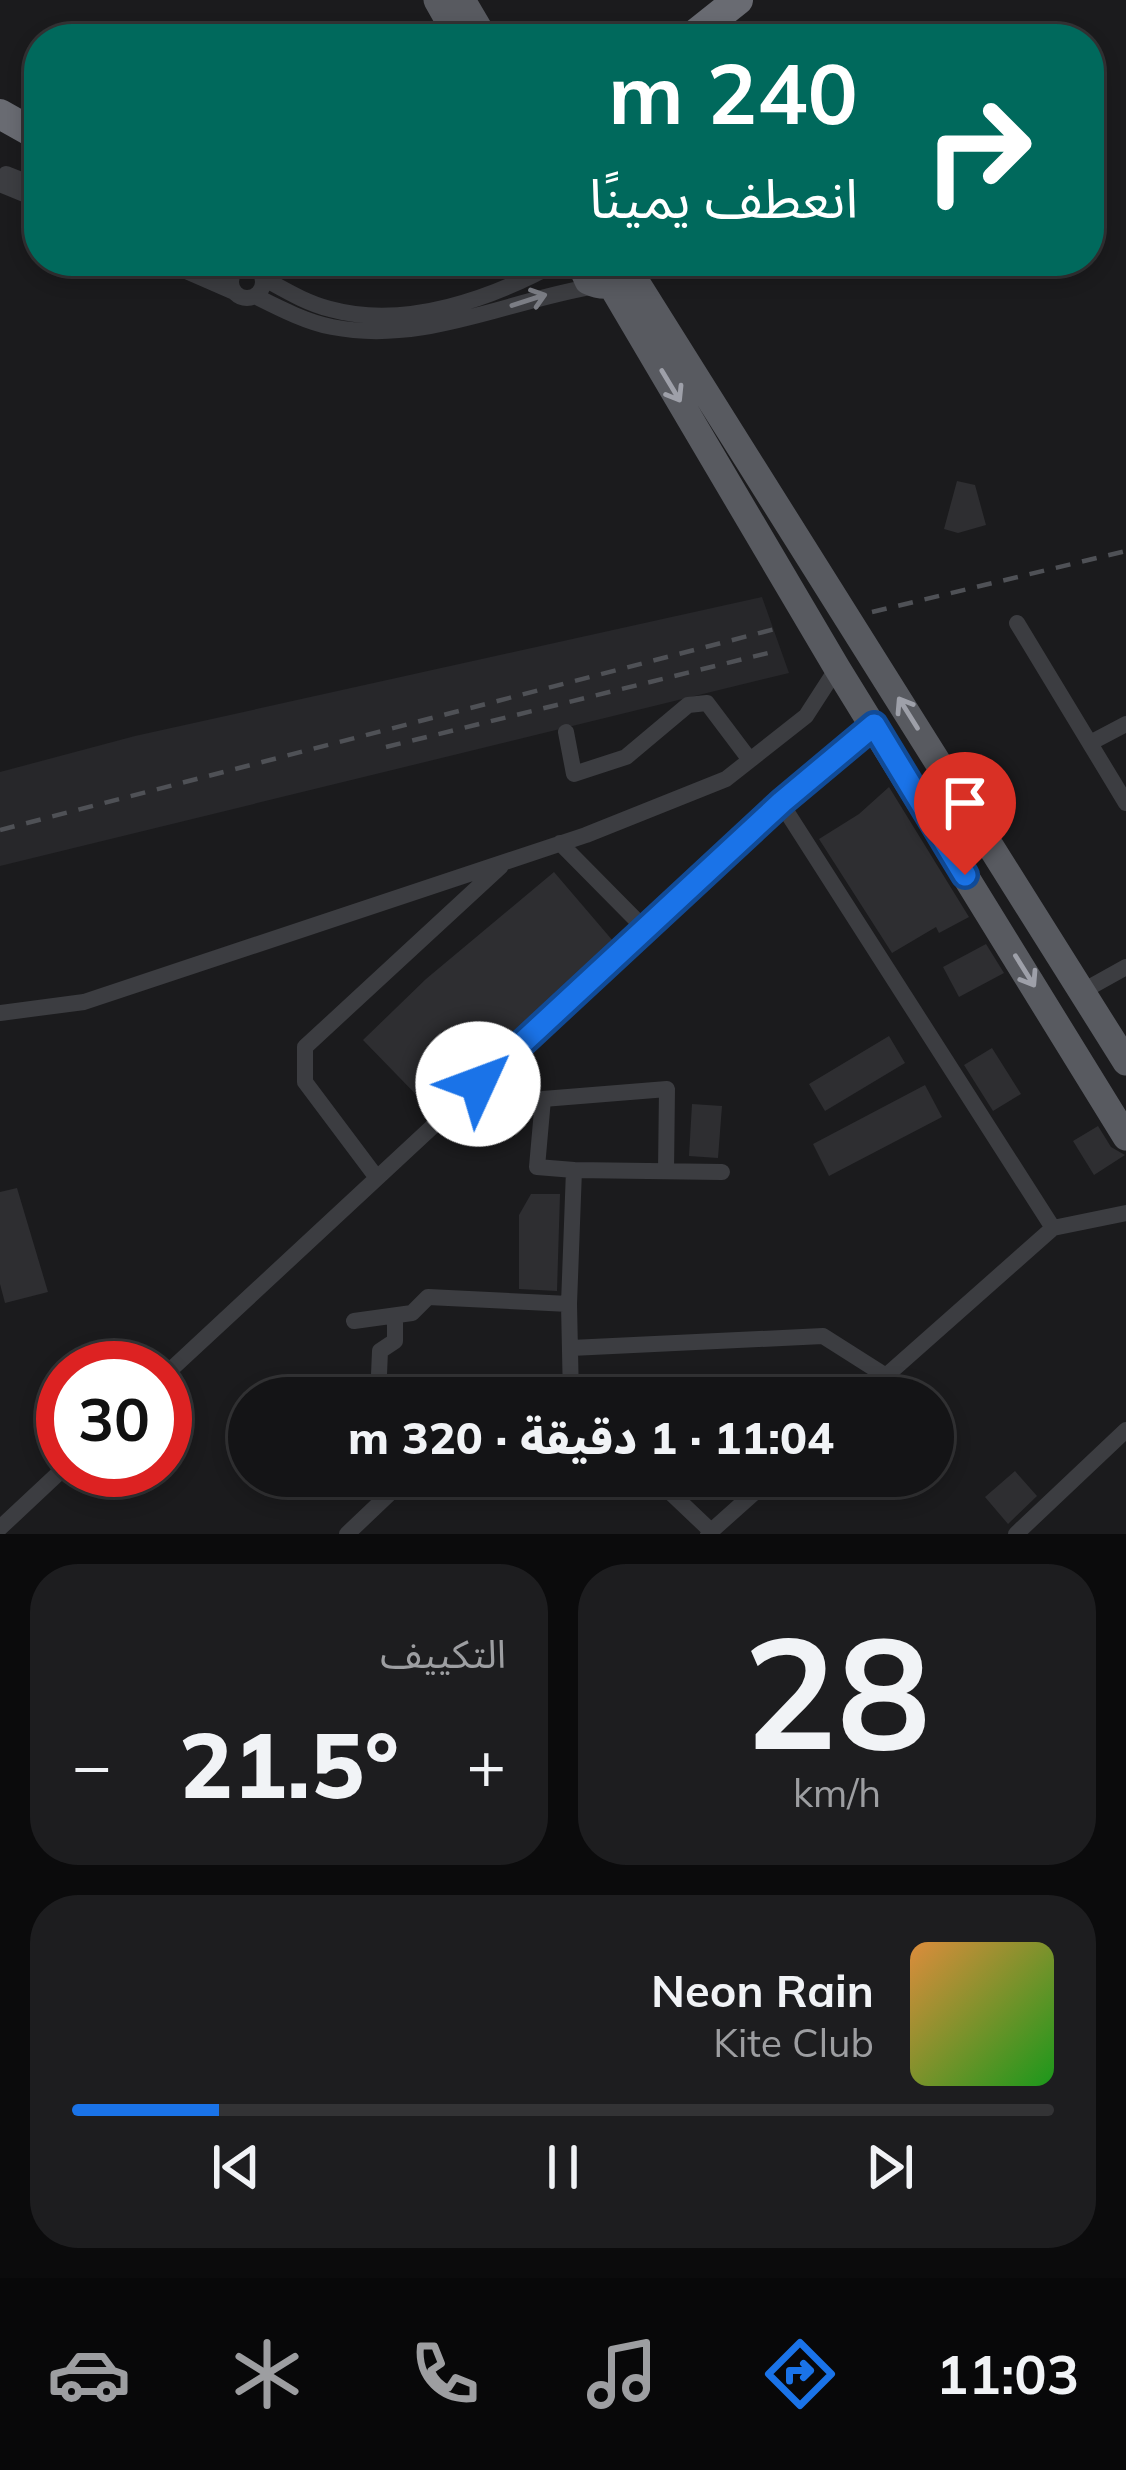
<!DOCTYPE html>
<html lang="ar">
<head>
<meta charset="utf-8">
<style>
  :root { --surface:#141416; --page:#1d1d1f; --text:#f1f3f6; --muted:#9d9ea1; --line:#333335; --accent:#1a73e8 }
  body { margin:0; font-family:Mulish,"Noto Sans Arabic",sans-serif; background:var(--page); color:var(--text); direction:rtl; height:100vh; display:flex; flex-direction:column; font-size:45px; white-space:nowrap }
  * { box-sizing:border-box; margin:0 }
  p { font-size:39px; color:var(--muted) }
  .icon { flex:none; width:66px; height:66px; fill:none; stroke:currentColor; stroke-width:2; stroke-linecap:round; stroke-linejoin:round }
  .map { position:relative; height:1534px; overflow:hidden; direction:ltr }
  .drawer { display:flex; flex-direction:column; gap:30px; padding:30px; background:#0b0b0c; flex:1 }
  .drawer>* { flex:none }
  .top-card { position:absolute; left:24px; top:24px; width:1080px; height:252px; border-radius:48px; box-shadow:0 6px 18px #0003,0 0 0 3px var(--line); direction:rtl; background:#00695c; color:#fff; overflow:hidden }
  .speed { position:absolute; left:36px; top:1341px; display:flex; gap:24px; font-size:60px; font-weight:700; text-align:center }
  .speed>* { display:grid; place-content:center; width:156px; height:156px; border-radius:50%; background:var(--surface); box-shadow:0 6px 18px #0003,0 0 0 3px var(--line); line-height:1 }
  .speed .limit { border:18px solid #d22; background:#fff; color:#111 }
  .pin { position:absolute; display:grid; place-items:center; width:102px; height:102px; color:#fff; margin:-123px -51px; border-radius:50% 50% 50% 0; rotate:-45deg; box-shadow:0 0 12px #0007 }
  .pin .icon { rotate:45deg }
  .me { position:absolute; width:132px; margin:-66px; rotate:47deg; stroke-linejoin:round; filter:drop-shadow(0 0 9px #0008) }
  .turn { display:flex; align-items:center; gap:42px; height:252px; padding:0 48px; font-size:54px }
  .turn .icon { width:156px; height:156px; stroke-width:2.5 }
  .turn b { display:block; font-size:84px; line-height:102px }
  .big { font-size:90px; font-weight:800; line-height:1.1 }
  .drawer .widget { flex:1; display:flex; flex-direction:column; justify-content:center; gap:18px; min-width:0; padding:0 42px; border-radius:48px; background:var(--page) }
  .drawer .dial { align-items:center; gap:0 }
  .dial b { font-size:156px; line-height:1 }
  .song { display:flex; align-items:center; gap:36px }
  .cover { width:144px; height:144px; border-radius:18px; background:linear-gradient(135deg,hsl(30 70% 55%),hsl(120 70% 35%)) }
  .played { height:12px; border-radius:6px; background:linear-gradient(90deg,var(--accent) 15%,var(--line) 15%) }
  .keys { display:flex; justify-content:space-around; direction:ltr }
  .heat { display:flex; justify-content:space-between; align-items:center; font-size:66px; direction:ltr }
  .drawer .tiles { flex:1; display:grid; gap:30px; grid-template-columns:1fr 1fr }
  .widget:last-child { grid-column:span 2 }
  .trip { position:absolute; left:228px; top:1377px; width:726px; height:120px; border-radius:60px; background:var(--surface); box-shadow:0 6px 18px #0003,0 0 0 3px var(--line); font-weight:800; line-height:120px; text-align:center; direction:rtl }
  .tabs { display:flex; height:192px; justify-content:space-around; align-items:center; background:#080809; color:var(--muted) }
  .tabs .icon { width:84px; height:84px }
  .tabs .on { color:var(--accent) }
  .tabs b { font-size:54px; color:var(--text) }
  .map>svg:first-child { display:block }
</style>
</head>
<body>
<div class="map">
<svg width="1126" height="1534" viewBox="0 0 1126 1534">
  <rect width="100%" height="100%" fill="#1b1b1d"/>
  <path fill="#27272a" d="M762,597L789,673L0,866V772L135,736Z"/>
  <path fill="#2e2e31" d="M957,481L975,485L986,525L958,533L944,529Z
    M889,787L969,917L939,933L936,927L892,953L819,839L859,814Z
    M554,872L613,941L431,1110L363,1040L426,979Z
    M986,944L1004,973L959,997L943,967Z
    M889,1036L905,1063L825,1111L809,1084Z
    M992,1048L1021,1094L993,1111L964,1065Z
    M925,1085L942,1117L829,1176L813,1144Z
    M692,1104L722,1106L718,1158L689,1156Z
    M1098,1126L1111,1147L1125,1155L1094,1175L1073,1141Z
    M17,1188L48,1292L5,1303L0,1284V1192Z
    M531,1194H560L557,1291L519,1289V1215Z
    M1015,1471L1037,1496L1008,1524L985,1497Z"/>
  <g fill="none" stroke-linecap="round" stroke-linejoin="round">
    <path stroke="#3c3d41" stroke-width="16" d="M6,174L39,187
      M0,184L39,200
      M163,261L234,292
      M200,261L241,267
      M231 282a16 16 0 1 1 32 0a16 16 0 1 1-32 0Z
      M263,278C285,290 306,303 330,309C406,330 494,298 560,261
      M255,296C279,308 306,322 332,327C424,345 508,300 596,286
      M1017,623L1126,803
      M566,732L574,774L626,757L688,705L707,703L750,760
      M1090,743L1126,724
      M781,803L1053,1228
      M560,843L645,929
      M1083,991L1126,967
      M0,1013L84,1002L586,835L726,779L806,716L837,668
      M574,1170L537,1167L543,1099L667,1089L666,1171
      M377,1178L305,1082V1047L501,866
      M354,1321L412,1313L428,1297L569,1304
      M571,1348L823,1336L886,1376
      M165,1375L781,803L873,725
      M378,1398L380,1351L395,1341V1317
      M571,1398L569,1304L574,1170L722,1172
      M861,1398L1053,1228L1126,1213
      M653,1476L711,1531
      M0,1528L63,1469
      M347,1534L408,1476
      M708,1534L773,1476
      M1016,1534L1126,1430"/>
    <path stroke="#585a60" stroke-width="27" d="M437,0L459,39
      M462,0L485,39
      M579,261L588,281C601,287 613,288 624,276
      M628,269L1126,1062
      M611,285L837,668L1126,1137"/>
    <path stroke="#696b72" stroke-width="30" d="M689,39L738,0
      M0,114L39,136"/>
    <path stroke="#4f5156" stroke-width="4.5" stroke-dasharray="15 12" stroke-linecap="butt" d="M872,612L1126,551
      M386,747L776,651
      M0,830L775,629"/>
  </g>
  <defs><path id="oneway-shaft" d="M-6 0H5M1.5-3L5.5 0L1.5 3" fill="none" stroke-width="1.6" stroke-linecap="round" stroke-linejoin="round" transform="scale(3)"/></defs>
  <use stroke="#7b7d84" href="#oneway-shaft" transform="translate(529 300) rotate(-18)"/>
  <g stroke="#9ea0a9">
    <use href="#oneway-shaft" transform="translate(671 386) rotate(59)"/>
    <use href="#oneway-shaft" transform="translate(908 713) rotate(-122)"/>
    <use href="#oneway-shaft" transform="translate(1025 971) rotate(58)"/>
  </g>
  <g fill="none" stroke-linecap="round" stroke-linejoin="round">
    <g stroke="#114b97" stroke-width="30">
      <path id="route" d="M478,1084L782,802L874,725L965,875"/>
    </g>
    <use href="#route" stroke="#1a73e8" stroke-width="21"/>
  </g>
</svg>
<div class="speed"><div class="limit">30</div></div>
<div class="pin" style="left:965px;top:875px;background:#d93025"><svg class="icon" aria-label="arrive" viewBox="0 0 24 24"><path d="M6 21V4h12l-3 4 3 4H6"/></svg></div>
<svg class="me" style="left:478px;top:1084px" viewBox="-20 -20 40 40"><circle r="19" fill="#fff"/><path d="M0-13L10 11 0 6-10 11z" fill="#1a73e8"/></svg>
<div class="trip">11:04 · 1 دقيقة · 320 m</div>
<div class="top-card">
<div class="turn"><svg class="icon" aria-label="right" viewBox="0 0 24 24"><path d="M7 20v-9h11M14 6l5 5-5 5"/></svg><div><b>240 m</b>انعطف يمينًا</div></div>
</div>
</div>
<section class="drawer">
<div class="tiles">
<div class="widget dial"><b>28</b><p>km/h</p></div>
<div class="widget"><p>التكييف</p>
<div class="heat"><a>−</a><b class="big">21.5°</b><a>+</a></div>
</div>
<div class="widget">
<div class="song"><i class="cover"></i><div><b>Neon Rain</b><p>Kite Club</p></div></div>
<div class="played"></div>
<div class="keys"><svg class="icon" aria-label="previous" viewBox="0 0 24 24"><path d="M18 5L8 12l10 7zM5 5v14"/></svg><svg class="icon" aria-label="pause" viewBox="0 0 24 24"><path d="M8 5v14M16 5v14"/></svg><svg class="icon" aria-label="next" viewBox="0 0 24 24"><path d="M6 5l10 7-10 7zM19 5v14"/></svg></div>
</div>
</div>
</section>
<nav class="tabs">
<b>11:03</b>
<svg class="icon on" aria-label="directions" viewBox="0 0 24 24"><path d="M12 3l9 9-9 9-9-9zM9 14v-3h6M13 9l2 2-2 2"/></svg>
<svg class="icon" aria-label="music" viewBox="0 0 24 24"><path d="M9 18V5l10-2v13"/><circle cx="6" cy="18" r="3"/><circle cx="16" cy="16" r="3"/></svg>
<svg class="icon" aria-label="phone" viewBox="0 0 24 24"><path d="M5 4h4l2 5-3 2q2 4 5 5l2-3 5 2v4C11 20 4 13 5 4z"/></svg>
<svg class="icon" aria-label="climate" viewBox="0 0 24 24"><path d="M12 3v18M4 7l16 10M4 17L20 7"/></svg>
<svg class="icon" aria-label="car" viewBox="0 0 24 24"><path d="M5 17H2v-5l4-1 3-4h7l3 4 3 1v5h-3M9 17h6M6 11h13"/><circle cx="7" cy="17" r="2"/><circle cx="17" cy="17" r="2"/></svg>
</nav>
</body>
</html>
